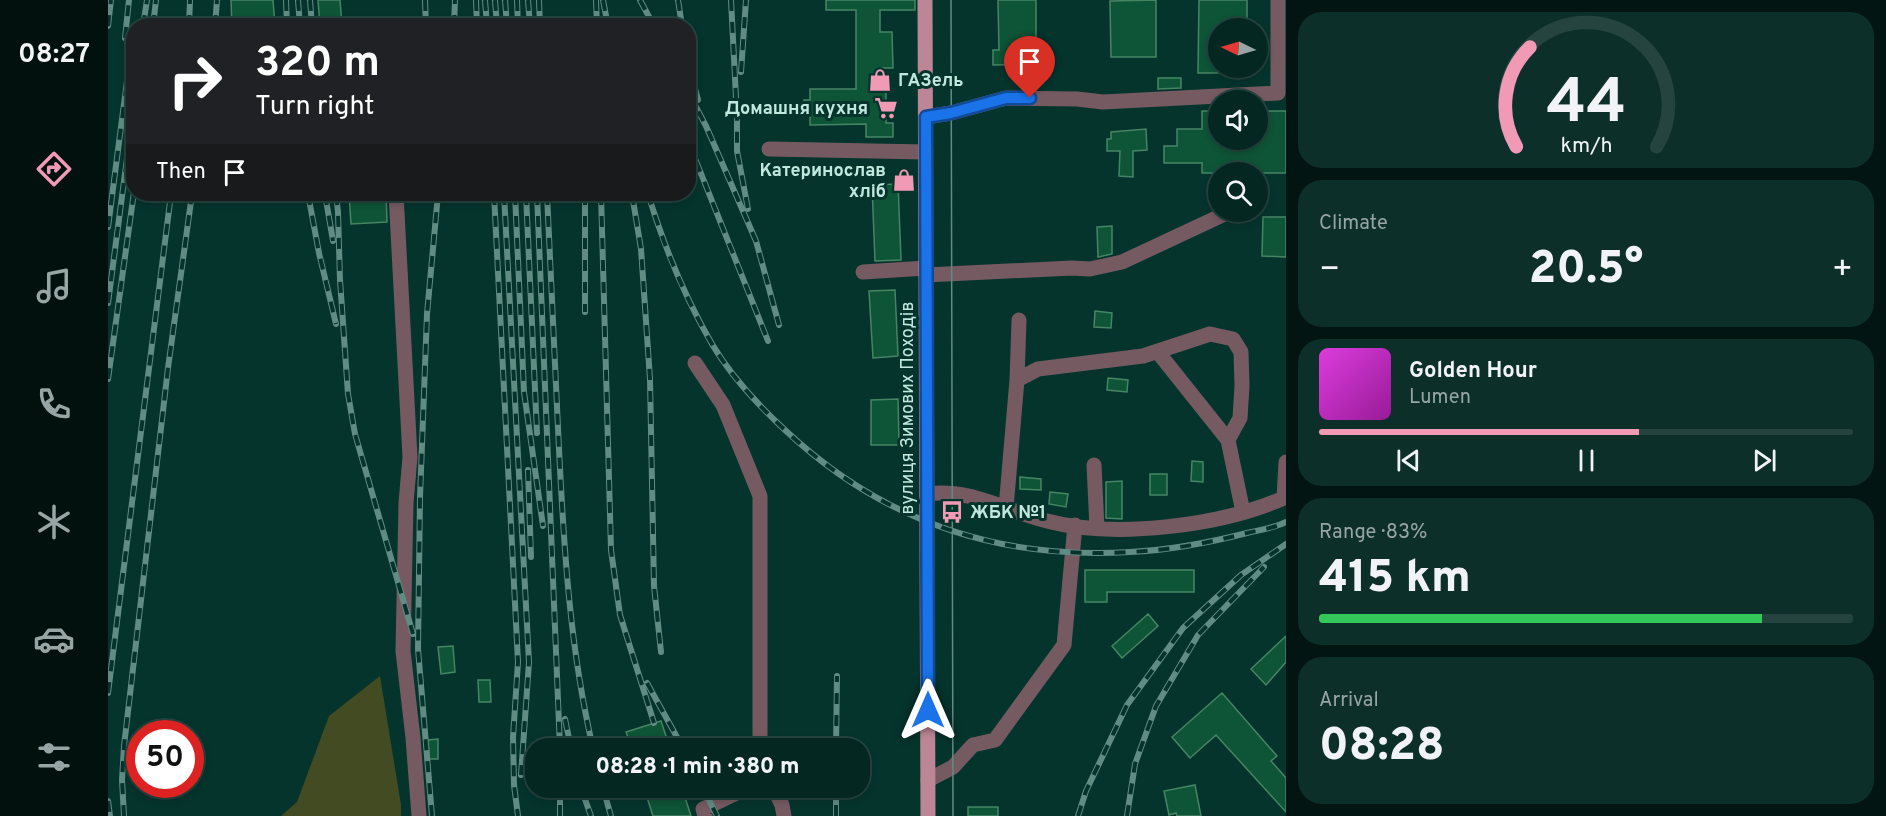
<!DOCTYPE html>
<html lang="en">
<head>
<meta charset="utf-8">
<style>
  :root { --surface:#042722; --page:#0d2f2a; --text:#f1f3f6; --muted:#97a5a5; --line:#254440; --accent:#f09ab5 }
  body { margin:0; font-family:Overpass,sans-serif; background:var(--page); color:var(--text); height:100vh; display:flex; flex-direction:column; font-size:22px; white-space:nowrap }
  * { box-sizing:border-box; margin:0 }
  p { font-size:20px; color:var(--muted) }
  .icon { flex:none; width:33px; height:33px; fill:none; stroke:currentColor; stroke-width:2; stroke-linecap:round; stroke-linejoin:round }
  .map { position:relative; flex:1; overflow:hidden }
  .panel { display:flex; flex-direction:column; gap:12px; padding:12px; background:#021513; width:600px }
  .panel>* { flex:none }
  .banner { position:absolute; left:18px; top:18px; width:570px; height:183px; border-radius:24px; box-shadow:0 3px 9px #0003,0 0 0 2px var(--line); background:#202124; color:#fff; overflow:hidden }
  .needle { width:39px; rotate:275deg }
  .tools { position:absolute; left:1100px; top:18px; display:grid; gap:12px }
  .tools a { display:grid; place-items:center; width:60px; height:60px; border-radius:50%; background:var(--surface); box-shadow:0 3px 9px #0003,0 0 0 2px var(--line); font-size:30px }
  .speed { position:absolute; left:18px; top:720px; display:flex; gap:12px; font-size:30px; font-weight:700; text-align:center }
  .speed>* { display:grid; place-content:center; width:78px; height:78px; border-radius:50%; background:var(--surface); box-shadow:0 3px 9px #0003,0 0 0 2px var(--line); line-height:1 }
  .speed .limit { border:9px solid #d22; background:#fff; color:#111 }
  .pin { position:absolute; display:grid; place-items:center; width:51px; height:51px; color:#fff; margin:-62px -26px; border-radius:50% 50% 50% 0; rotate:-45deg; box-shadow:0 0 6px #0007 }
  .pin .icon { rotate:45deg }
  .me { position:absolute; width:66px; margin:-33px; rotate:0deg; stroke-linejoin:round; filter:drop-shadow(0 0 4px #0008) }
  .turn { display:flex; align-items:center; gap:21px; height:126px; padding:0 30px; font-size:27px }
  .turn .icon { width:78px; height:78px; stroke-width:2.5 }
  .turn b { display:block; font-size:42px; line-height:51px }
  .then { display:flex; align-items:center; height:57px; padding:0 30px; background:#0003; gap:12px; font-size:22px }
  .big { font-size:45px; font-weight:800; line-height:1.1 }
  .panel .card { flex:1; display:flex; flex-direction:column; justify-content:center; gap:9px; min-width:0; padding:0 21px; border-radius:24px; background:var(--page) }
  .panel .dial { align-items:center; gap:0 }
  .dial svg { height:156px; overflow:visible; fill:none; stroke:var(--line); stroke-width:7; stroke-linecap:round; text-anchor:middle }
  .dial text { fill:var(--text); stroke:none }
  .song { display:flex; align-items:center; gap:18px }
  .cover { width:72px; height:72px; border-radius:9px; background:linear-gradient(135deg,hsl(300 70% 55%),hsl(300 70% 35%)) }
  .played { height:6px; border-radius:3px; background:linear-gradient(90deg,var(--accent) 60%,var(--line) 60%) }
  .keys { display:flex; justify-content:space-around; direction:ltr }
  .heat { display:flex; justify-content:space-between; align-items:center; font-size:33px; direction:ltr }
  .charge { height:9px; border-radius:4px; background:linear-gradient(90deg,#34c759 83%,var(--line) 0) }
  .trip { position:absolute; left:417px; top:738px; width:345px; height:60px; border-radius:24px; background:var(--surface); box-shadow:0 3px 9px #0003,0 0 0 2px var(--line); font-weight:800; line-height:60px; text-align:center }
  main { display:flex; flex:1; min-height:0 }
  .dock { display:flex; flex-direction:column; width:108px; justify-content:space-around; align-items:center; background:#02100e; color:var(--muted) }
  .dock .icon { width:42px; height:42px }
  .dock .on { color:var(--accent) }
  .dock b { font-size:27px; color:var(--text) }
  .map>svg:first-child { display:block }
</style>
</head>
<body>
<main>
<nav class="dock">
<b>08:27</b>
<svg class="icon on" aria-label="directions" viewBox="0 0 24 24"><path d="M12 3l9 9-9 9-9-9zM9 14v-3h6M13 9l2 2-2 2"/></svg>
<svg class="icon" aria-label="music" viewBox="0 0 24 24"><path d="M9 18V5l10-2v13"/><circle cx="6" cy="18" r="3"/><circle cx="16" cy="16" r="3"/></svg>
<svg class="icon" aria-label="phone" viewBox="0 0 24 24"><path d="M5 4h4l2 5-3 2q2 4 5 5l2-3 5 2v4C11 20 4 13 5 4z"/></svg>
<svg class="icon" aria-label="climate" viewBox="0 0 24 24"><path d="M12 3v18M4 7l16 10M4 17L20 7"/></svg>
<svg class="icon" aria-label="car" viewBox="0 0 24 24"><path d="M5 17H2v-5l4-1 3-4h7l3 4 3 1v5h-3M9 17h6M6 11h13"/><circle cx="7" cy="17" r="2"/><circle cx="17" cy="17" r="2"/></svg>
<svg class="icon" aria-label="filters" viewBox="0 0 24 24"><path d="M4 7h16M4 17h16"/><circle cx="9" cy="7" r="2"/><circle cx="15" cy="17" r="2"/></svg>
</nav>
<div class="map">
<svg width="1178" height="816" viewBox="0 0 1178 816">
  <rect width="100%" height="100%" fill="#05342d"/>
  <path fill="#424b21" d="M272,676L293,805V816H173L189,802L221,716Z"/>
  <path fill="#0e5436" stroke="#468564" stroke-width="1.5" d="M123,0H165L167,26H124Z
    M210,0H232L234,25L212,26Z
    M718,0H807V10H772V32H784L785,68H772V89H778V123H785V137H758V124L702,125V113H696V100H702V89H748V10H718Z
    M890,0H928V64L885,65V50H891Z
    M1048,0V57H1003L1002,1Z
    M1091,0H1139V28H1110V73H1090Z
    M1050,78H1073V88L1050,89Z
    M1094,111H1110V140H1149V111H1178V173H1094V163H1056V146H1069V129H1094Z
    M1038,129L1039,150L1025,151V177L1011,176L1012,151H999V139H1003V132Z
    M790,184L793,260L767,261L764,185Z
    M241,194H278L279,222L243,224Z
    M1155,217H1178V257L1154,256Z
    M1004,226V254L990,257L989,227Z
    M787,290L790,356L765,358L761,291Z
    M987,311L1004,313L1003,328L986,327Z
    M1000,378L1020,380L1019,392L999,390Z
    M790,399L791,445H763V400Z
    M1084,461L1095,462V482L1083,481Z
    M1042,474H1059V495H1042Z
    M912,477L933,479V490L912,489Z
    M1014,481V519L998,518V482Z
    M942,492L960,494L958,507L941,504Z
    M977,570H1086V592H999V602H977Z
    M1040,614L1050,626L1014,658L1004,646Z
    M1178,636V662L1158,685L1143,669Z
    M345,646L347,672L333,674L330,647Z
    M370,680H382L383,702H371Z
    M1114,693L1169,756L1163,761L1178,778V812L1108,735L1082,758L1064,737Z
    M553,721L562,748H524L518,732Z
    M330,739V759H321L320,740Z
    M1087,785L1093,816H1069L1068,813L1061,815L1056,791Z
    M536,788H574L583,816H545Z
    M860,807H890V816H860Z"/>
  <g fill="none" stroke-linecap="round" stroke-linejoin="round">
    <path stroke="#755a62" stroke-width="15" d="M818,117L843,113L898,98L969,99L995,102L1170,93V0
      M661,149L818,152
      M288,194L302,457L298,503L295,651L305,738L311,816
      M755,272L818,268
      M818,275L964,268L982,269L1014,262L1121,212
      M1049,351L1120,440
      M587,363L615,405L652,496V748
      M909,380L930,369L1035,356L1102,334L1125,339L1133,352L1134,386L1132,418L1120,440L1135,512
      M986,465L989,528
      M819,494C863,488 897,511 939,521C1007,539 1114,526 1178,497
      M1176,498L1178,462
      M898,508L909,380L911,320
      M820,780L845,767L865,745L887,740L956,645L967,525
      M666,788L674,805L676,816
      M597,816L595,809L639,788"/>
    <path stroke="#bd8696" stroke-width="15" d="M817,0L820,816"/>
    <path stroke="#618c84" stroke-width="1.5" d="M843,0L845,816"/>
    <g stroke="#618c84" stroke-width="6">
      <path id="rail" d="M178,0L179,26
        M190,0L192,26
        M202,0L204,26
        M317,0L318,26
        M368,0L369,26
        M377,0L379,26
        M387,0L389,26
        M397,0L399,26
        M409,0L410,26
        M420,0L422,26
        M431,0L432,26
        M488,0L489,26
        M495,0L500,26
        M532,0L546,26
        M570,0L574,26
        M623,0L629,117V151L640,209
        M0,26L3,0
        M35,26L39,0
        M45,26L48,0
        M81,26L82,0
        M107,26L109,0
        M346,26L347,0
        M17,38L21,0
        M580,61L590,100
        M633,72L638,0
        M580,92L598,126L648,241L671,325
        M580,141L660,341
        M200,194L211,253L228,324
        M217,194L225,241
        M228,194L230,212L232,280L240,394L247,434L305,634
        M386,194L410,662L405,737L406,785L410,816
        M396,194L421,662L413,775
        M407,194L416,392L435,526
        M418,194L429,433
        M429,194L452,748
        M439,194C443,279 447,364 451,449C456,550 462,650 485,748
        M477,194V312
        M493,194L503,550L512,615L546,723
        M524,194L533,249L542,379L546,586L553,652
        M540,194C556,246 576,296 604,344C623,376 650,405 677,430C774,521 890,560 1022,552C1062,550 1100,543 1139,533C1152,530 1166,528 1178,522
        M0,227L26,27
        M0,303L26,105
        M0,379L26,192
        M420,470L423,557
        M539,683L575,748
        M0,693L63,194
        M457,719L463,748
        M728,748L729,676
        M473,788L483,816
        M495,788L503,816
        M595,788L609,816
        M0,801L2,816
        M16,816L14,780L16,746L60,368L84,194
        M324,816L310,649L312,497L319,314L330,194
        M452,816V788
        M728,816V788
        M970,816L978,791L1019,705L1075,628L1133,575L1178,544
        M1019,816L1027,764L1048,706L1090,635L1156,567"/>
    </g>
    <use href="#rail" stroke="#05342d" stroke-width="4" stroke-dasharray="11" stroke-linecap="butt"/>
  </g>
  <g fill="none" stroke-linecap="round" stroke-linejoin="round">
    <g stroke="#114b97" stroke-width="15">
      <path id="route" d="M820,710L818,117L843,113L898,98H922"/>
    </g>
    <use href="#route" stroke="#1a73e8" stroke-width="10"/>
  </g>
  <defs>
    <g id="shop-bare" transform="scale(1.8)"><path d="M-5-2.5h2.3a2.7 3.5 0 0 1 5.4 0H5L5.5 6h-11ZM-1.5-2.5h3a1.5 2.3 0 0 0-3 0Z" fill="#f09ab5" stroke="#05342d" stroke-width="2.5" paint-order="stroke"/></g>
    <g id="supermarket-bare" transform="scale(1.8)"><path d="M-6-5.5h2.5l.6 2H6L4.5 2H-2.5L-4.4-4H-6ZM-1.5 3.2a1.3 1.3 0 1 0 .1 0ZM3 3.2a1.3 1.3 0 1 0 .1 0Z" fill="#f09ab5" stroke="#05342d" stroke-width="2.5" paint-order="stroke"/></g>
    <g id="bus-bare" transform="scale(1.8)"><path d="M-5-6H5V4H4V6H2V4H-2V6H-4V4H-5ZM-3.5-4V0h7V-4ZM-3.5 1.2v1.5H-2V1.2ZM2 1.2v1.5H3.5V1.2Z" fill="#f09ab5" stroke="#05342d" stroke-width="2.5" paint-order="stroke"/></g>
  </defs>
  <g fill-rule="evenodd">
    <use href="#shop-bare" x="772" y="80"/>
    <use href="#supermarket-bare" x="778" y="108"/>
    <use href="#shop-bare" x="796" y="180"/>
    <use href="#bus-bare" x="844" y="512"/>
  </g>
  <g text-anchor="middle" stroke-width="6" stroke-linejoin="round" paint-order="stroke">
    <g font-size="18" font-weight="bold" fill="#c1e8df" stroke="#05342d" text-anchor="start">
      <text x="790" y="86">ГАЗель</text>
      <text x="760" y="114" text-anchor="end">Домашня кухня</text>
      <text x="778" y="176" text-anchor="end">Катеринослав<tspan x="778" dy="21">хліб</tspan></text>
      <text x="862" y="518">ЖБК №1</text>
    </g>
    <g font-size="18" fill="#c1e8df" stroke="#05342d">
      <text transform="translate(799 408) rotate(-90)" y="6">вулиця Зимових Походів</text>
    </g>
  </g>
</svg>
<div class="tools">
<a><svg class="needle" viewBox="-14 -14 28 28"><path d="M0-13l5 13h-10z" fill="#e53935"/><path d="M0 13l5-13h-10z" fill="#97a5a5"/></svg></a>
<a><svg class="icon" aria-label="sound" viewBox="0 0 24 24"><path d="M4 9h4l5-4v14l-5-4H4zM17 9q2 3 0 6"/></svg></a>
<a><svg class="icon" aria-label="search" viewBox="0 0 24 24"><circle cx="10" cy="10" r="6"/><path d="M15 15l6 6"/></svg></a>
</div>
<div class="speed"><div class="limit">50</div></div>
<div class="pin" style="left:922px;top:98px;background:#d93025"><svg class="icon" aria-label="arrive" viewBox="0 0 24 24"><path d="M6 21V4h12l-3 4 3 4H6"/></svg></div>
<svg class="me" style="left:820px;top:710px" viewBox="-20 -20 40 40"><path d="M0-17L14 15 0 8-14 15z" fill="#1a73e8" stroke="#fff" stroke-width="4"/></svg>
<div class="trip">08:28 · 1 min · 380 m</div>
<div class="banner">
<div class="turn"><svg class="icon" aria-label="right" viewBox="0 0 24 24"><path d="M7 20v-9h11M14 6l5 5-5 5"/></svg><div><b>320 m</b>Turn right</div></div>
<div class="then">Then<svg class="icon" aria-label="arrive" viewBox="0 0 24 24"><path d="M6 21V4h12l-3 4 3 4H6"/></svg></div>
</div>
</div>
<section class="panel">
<div class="card dial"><svg viewBox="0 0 100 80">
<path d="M14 69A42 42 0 1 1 86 69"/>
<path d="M14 69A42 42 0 0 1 21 18" stroke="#f09ab5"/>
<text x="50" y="56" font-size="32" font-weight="700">44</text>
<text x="50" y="72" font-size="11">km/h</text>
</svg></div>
<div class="card"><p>Climate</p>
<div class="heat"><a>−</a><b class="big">20.5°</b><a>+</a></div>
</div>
<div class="card">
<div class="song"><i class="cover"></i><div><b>Golden Hour</b><p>Lumen</p></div></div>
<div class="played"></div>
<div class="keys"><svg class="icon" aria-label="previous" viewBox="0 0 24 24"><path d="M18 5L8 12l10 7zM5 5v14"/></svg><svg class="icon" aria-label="pause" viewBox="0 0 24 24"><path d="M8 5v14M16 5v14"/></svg><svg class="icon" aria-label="next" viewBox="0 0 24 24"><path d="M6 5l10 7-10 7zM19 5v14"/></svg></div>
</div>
<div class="card"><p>Range · 83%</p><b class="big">415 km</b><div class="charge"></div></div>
<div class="card"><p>Arrival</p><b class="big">08:28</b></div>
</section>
</main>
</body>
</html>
